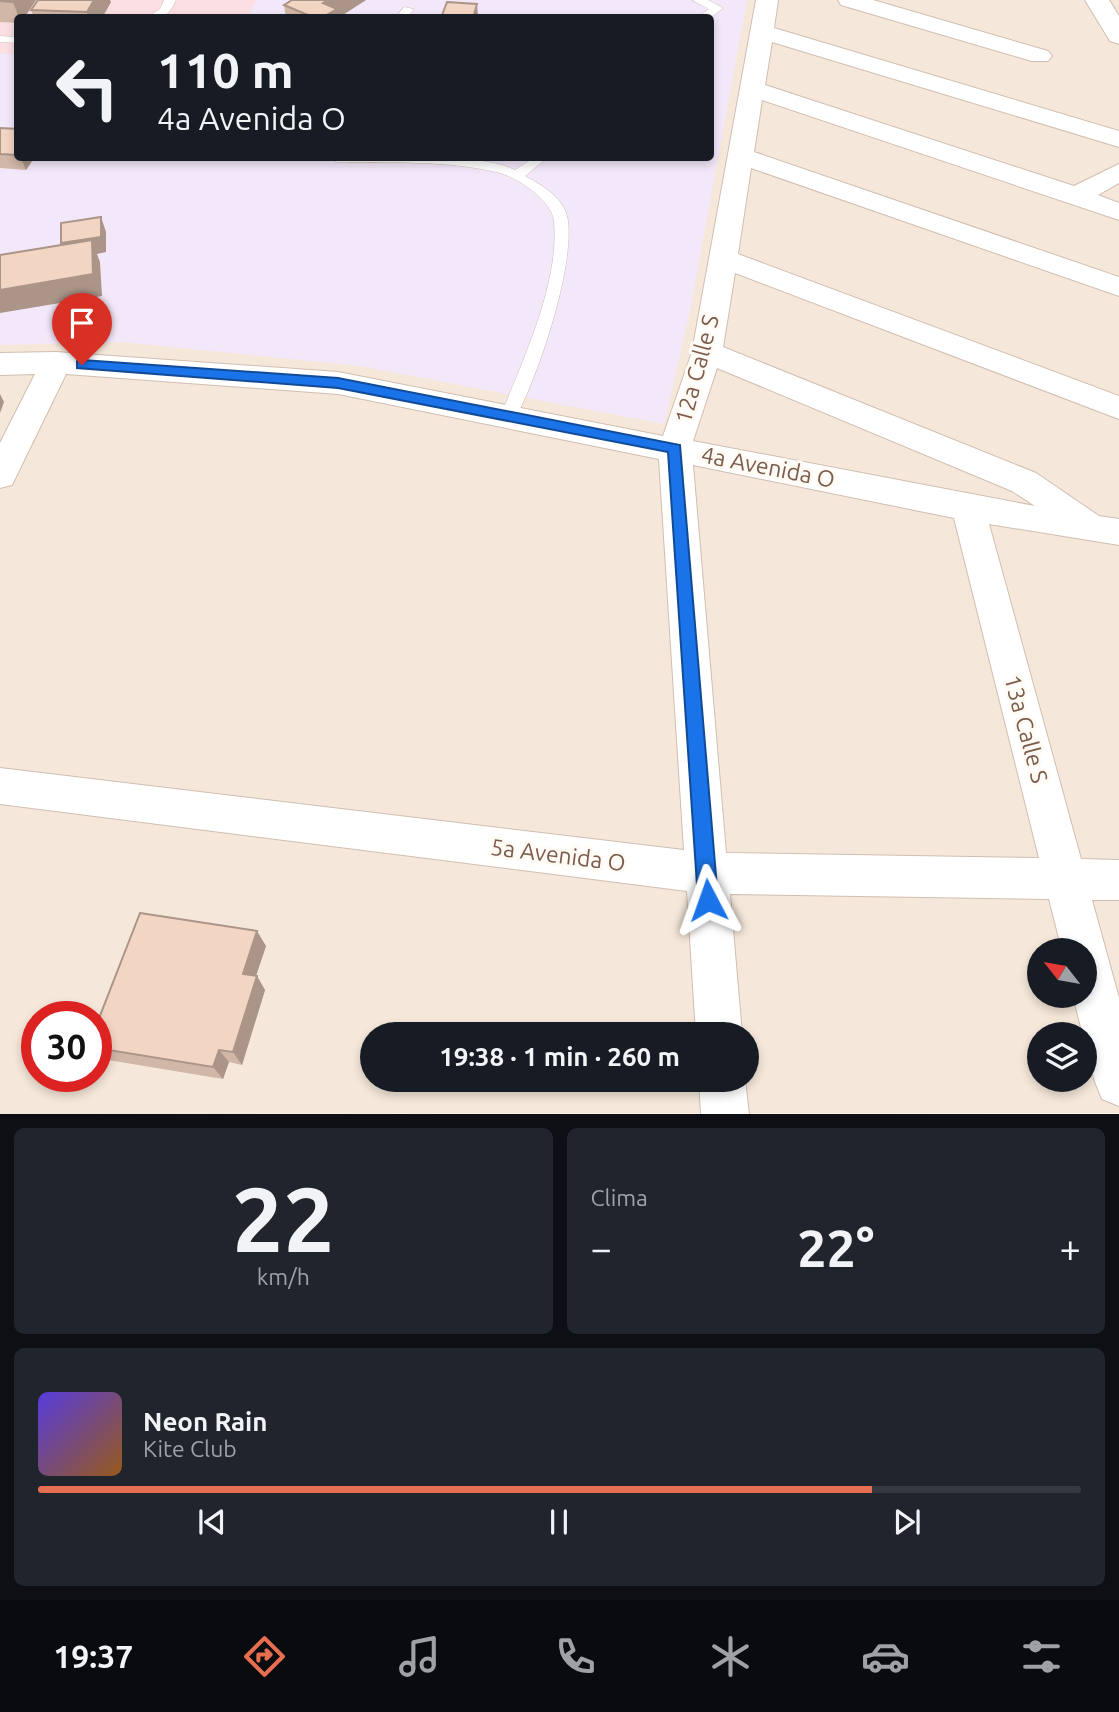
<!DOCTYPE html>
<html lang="es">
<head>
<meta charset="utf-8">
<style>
  :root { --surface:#171b24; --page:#20242c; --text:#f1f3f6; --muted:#9ea1a6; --line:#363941; --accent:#e76f51 }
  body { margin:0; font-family:Ubuntu,sans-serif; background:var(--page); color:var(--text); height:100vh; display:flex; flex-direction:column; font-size:26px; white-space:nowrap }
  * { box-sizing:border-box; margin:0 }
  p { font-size:23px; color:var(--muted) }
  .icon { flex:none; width:38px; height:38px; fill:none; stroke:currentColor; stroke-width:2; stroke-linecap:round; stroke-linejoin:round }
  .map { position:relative; height:1114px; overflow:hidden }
  .side { display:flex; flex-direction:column; gap:14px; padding:14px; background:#0d0f14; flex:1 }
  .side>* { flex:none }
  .hud { position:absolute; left:14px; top:14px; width:700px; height:147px; border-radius:7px; box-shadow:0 4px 10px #0003; background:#171b24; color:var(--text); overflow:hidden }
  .needle { width:46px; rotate:301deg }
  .buttons { position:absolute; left:1027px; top:938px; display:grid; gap:14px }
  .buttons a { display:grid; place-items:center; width:70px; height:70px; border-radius:50%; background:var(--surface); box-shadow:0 4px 10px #0003; font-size:35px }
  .speed { position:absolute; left:21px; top:1001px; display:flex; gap:14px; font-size:35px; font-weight:700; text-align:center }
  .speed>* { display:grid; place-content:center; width:91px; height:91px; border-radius:50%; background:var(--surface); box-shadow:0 4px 10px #0003; line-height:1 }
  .speed .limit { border:10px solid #d22; background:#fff; color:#111 }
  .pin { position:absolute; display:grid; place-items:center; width:60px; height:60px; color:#fff; margin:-72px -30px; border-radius:50% 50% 50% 0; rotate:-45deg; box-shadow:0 0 7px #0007 }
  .pin .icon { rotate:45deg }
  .me { position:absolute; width:77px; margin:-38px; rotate:356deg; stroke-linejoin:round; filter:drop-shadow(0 0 5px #0008) }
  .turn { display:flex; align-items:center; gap:24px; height:147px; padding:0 28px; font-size:32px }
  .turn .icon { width:91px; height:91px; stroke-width:2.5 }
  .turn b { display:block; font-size:49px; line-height:60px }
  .big { font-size:52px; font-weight:700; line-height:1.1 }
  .side .widget { flex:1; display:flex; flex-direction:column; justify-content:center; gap:10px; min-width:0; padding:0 24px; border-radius:10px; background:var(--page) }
  .side .dial { align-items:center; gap:0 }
  .dial b { font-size:91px; line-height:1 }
  .song { display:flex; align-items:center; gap:21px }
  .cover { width:84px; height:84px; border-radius:10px; background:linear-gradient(135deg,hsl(250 70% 55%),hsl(30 70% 35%)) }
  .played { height:7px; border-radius:4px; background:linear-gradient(90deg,var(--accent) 80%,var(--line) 80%) }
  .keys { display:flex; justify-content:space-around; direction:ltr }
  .heat { display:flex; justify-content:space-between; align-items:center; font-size:38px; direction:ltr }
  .side .tiles { flex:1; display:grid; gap:14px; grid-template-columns:1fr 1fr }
  .widget:last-child { grid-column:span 2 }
  .trip { position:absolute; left:360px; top:1022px; width:399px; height:70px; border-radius:35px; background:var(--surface); box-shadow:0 4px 10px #0003; font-weight:700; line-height:70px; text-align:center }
  .tabs { display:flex; height:112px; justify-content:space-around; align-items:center; background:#090b0e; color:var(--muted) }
  .tabs .icon { width:49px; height:49px }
  .tabs .on { color:var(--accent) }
  .tabs b { font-size:32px; color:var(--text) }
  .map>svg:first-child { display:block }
</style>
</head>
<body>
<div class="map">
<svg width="1119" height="1114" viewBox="0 0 1119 1114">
  <rect width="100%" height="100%" fill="#fdf6ec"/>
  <path fill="#f5e8da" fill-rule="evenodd" d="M0,0H1119V1113L0,1114ZM18,18H710V158H18ZM1040,950H1085V996H1040ZM37,1017H96V1076H37ZM373,1034H747V1080H373ZM1040,1034H1085V1080H1040Z"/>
  <path fill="#f3e8fa" d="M256,0H747L689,316L664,424L360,366L122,342L0,345V54H17L18,158H710V18L249,17Z"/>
  <path fill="#fbdfe3" d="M0,0H256L249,17L18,18L17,54H0Z"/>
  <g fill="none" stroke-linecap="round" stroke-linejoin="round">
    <g stroke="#d1beb0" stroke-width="1">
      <path id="service" d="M164,0H176C169,16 163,18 146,18L160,9Z
        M692,0H708L723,8L710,18H697L709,9Z
        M404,7L414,9L407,18H395Z
        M0,36L18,37V43L0,42Z
        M331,158C369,154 484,153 515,170L533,158H547L525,176C543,186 565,198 568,221C574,270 538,376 515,419H503L501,415C523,360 560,282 554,221C552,200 516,176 496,172C444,160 390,163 337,162Z"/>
    </g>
    <g stroke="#d1beb0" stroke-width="2">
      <path id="minor" d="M756,0H778L774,28L1119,131V147L772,42L765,85L1074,186L1119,164V183L1098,195L1119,203V220L762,100L754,152L1119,277V296L751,168L738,254L1119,396V419L735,273L723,347L1036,473L1099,516L1119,519V545L989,524L1081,859L1119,860V900H1092L1119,998V1106L1102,1099L1095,1082L1073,996H1085V950H1062L1049,899L730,894L742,1034H696L687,891L0,804V768L684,850L659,459L338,394L66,374L12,485L0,488V443L35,374L0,375V353L56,352L338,372L663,436L692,352ZM717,368L1012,491L1035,506L693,441ZM693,465L954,518L1039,858L726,853Z
        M838,0H873L1048,51L1052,56L1048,61H1032L841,5Z
        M699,1080H745L749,1114H701Z"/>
    </g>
    <g stroke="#d1beb0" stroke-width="2">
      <path id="tertiary" d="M1085,0H1109L1119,16V44L1110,41Z"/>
    </g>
    <use href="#service" fill="#fff" fill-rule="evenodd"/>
    <use href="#minor" fill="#fff" fill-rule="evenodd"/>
    <use href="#tertiary" fill="#fff" fill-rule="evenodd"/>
  </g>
  <path fill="#d1b7a8" d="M0,0H36L24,18H18V23L0,22Z
    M292,0H366L338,18H286L284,5Z
    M111,2L102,18H34L31,10Z
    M0,128L18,129V158H34L26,170L0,168Z
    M266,946L256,975L265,990L242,1065L229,1062L223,1079L102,1059L96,1054V1026Z"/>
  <path fill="#aa9588" d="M15,0H36L24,18H19L13,2Z
    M94,0H110L111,2L102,18H88L87,12Z
    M328,0H366L338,18H321L323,3Z
    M477,4L478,18H473Z
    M21,158H34L26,170Z
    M101,217L106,232V252L97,254L100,262L102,296L0,313V290L67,258L61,243Z
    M0,394L4,402L0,413Z
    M257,931L266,946L252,988L243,974Z
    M257,976L265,990L242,1065L233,1052Z
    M219,1050L229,1062L223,1079L213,1067Z"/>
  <path fill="#f3d5c3" stroke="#aa9588" stroke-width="2" d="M0,0H15L13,2L0,1Z
    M38,0H94L87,12L31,10Z
    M292,0H328L323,3L337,9L321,18H315L284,5Z
    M447,2L477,4L473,18H441Z
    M0,128L18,129V155L0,154Z
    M101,217V237L61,243V223Z
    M92,240L93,274L0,290V255Z
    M140,913L257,931L243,974L257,976L233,1052L219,1050L213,1067L96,1048V1026Z"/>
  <path fill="#1a73e8" stroke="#114b97" stroke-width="2" d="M82,360L338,378L680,445L718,900L715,907L708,910L701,907L698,900L668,452L338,388L77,368V361Z"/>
  <g text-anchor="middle" stroke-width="6" stroke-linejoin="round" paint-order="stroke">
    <g font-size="23" fill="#7a5c4d" stroke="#fffaf3">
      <text transform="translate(697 369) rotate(-75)" y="8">12a Calle S</text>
      <text transform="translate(768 467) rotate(11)" y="8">4a Avenida O</text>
      <text transform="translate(1026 729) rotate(75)" y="8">13a Calle S</text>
      <text transform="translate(558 855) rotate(7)" y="8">5a Avenida O</text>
    </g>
  </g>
</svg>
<div class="buttons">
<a><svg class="needle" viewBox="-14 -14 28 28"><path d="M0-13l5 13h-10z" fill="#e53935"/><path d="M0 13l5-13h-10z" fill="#9ea1a6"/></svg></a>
<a><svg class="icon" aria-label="layers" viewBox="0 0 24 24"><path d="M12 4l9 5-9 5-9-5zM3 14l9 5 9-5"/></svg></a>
</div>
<div class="speed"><div class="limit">30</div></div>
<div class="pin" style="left:82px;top:365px;background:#d93025"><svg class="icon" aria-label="arrive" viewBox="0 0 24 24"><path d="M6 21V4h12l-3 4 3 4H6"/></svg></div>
<svg class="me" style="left:708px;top:900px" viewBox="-20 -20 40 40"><path d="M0-17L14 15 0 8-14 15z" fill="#1a73e8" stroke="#fff" stroke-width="4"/></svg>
<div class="trip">19:38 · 1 min · 260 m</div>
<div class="hud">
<div class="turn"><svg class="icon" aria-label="left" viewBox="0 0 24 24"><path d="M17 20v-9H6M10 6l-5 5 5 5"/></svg><div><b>110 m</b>4a Avenida O</div></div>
</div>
</div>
<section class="side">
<div class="tiles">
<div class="widget dial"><b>22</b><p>km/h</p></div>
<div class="widget"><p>Clima</p>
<div class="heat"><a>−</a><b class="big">22°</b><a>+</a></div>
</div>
<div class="widget">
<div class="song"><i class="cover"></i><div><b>Neon Rain</b><p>Kite Club</p></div></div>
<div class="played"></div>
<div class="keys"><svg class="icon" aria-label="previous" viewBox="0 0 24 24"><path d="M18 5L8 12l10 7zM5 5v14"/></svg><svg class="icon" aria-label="pause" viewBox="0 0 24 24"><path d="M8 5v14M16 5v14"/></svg><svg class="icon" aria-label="next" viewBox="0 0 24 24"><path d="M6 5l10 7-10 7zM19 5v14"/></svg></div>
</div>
</div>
</section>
<nav class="tabs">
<b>19:37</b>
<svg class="icon on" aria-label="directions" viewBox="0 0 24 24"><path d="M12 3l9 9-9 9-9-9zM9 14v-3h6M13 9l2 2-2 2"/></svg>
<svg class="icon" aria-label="music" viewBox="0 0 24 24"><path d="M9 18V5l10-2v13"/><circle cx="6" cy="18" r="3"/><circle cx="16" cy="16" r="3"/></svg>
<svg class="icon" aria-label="phone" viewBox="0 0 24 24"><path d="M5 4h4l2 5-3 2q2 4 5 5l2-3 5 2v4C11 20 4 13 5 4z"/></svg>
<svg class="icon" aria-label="climate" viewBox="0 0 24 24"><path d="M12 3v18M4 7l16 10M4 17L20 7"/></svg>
<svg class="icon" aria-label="car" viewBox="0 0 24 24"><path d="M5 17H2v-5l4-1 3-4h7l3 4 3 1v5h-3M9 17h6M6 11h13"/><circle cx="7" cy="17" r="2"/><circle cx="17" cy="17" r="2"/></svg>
<svg class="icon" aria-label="filters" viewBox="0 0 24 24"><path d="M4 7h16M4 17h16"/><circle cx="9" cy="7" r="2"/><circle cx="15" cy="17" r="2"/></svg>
</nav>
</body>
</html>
